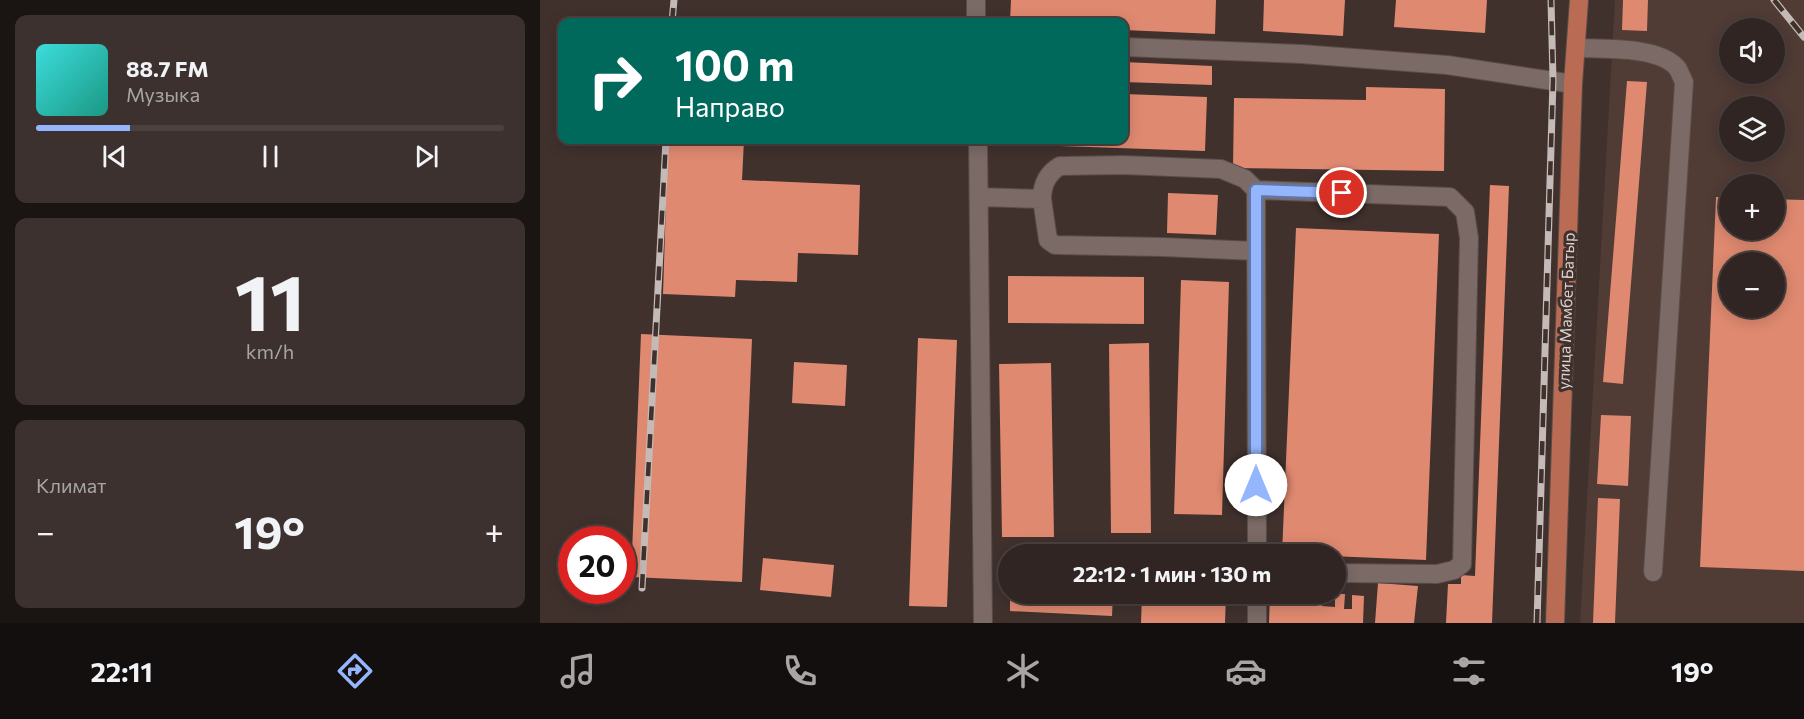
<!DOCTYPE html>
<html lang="ru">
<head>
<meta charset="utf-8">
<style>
  :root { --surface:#302522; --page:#3c312f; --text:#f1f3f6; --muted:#a8a5a5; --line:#4b4240; --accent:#95b6fd }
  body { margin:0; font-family:Commissioner,sans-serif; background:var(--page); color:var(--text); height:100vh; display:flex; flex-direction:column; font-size:22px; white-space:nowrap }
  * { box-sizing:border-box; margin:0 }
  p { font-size:20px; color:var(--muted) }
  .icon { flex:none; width:33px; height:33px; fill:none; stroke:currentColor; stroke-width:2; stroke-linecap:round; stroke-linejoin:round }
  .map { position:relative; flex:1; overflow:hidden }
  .panel { display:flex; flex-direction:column; gap:15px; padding:15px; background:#1a1413; width:540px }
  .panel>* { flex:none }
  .hud { position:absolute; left:18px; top:18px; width:570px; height:126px; border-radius:12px; box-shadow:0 3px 15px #0003,0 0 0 2px var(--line); background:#00695c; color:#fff; overflow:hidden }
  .controls { position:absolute; left:1179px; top:18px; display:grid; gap:12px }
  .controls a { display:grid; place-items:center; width:66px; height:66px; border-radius:50%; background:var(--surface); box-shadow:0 3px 15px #0003,0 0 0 2px var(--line); font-size:30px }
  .speed { position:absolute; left:18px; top:526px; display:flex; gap:12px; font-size:30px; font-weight:700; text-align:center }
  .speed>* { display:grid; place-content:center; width:78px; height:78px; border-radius:50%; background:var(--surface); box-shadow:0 3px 15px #0003,0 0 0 2px var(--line); line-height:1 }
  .speed .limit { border:9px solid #d22; background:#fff; color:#111 }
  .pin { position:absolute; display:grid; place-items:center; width:51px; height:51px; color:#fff; margin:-26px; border:3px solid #fff; border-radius:50%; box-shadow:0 2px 6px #0007 }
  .me { position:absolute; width:66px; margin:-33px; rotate:0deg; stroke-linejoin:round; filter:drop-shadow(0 0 4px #0008) }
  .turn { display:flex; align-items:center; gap:21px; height:126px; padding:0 18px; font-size:27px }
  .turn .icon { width:78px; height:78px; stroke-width:2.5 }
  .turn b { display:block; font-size:42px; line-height:51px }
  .big { font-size:45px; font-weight:700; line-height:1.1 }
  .panel .widget { flex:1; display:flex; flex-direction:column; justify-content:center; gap:9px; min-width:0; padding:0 21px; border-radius:12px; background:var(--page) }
  .panel .dial { align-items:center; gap:0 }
  .dial b { font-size:78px; line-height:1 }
  .song { display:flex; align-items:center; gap:18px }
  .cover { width:72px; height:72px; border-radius:9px; background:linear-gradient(135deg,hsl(180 70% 55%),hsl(170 70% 35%)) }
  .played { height:6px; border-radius:3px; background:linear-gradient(90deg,var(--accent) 20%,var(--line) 20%) }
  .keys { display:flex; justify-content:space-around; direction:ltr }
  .heat { display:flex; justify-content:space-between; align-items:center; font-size:33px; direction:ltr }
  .trip { position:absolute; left:458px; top:544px; width:348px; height:60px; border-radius:30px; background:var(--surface); box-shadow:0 3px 15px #0003,0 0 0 2px var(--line); font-weight:700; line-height:60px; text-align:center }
  .menu { display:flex; height:96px; justify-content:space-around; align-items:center; background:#130f0e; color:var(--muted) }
  .menu .icon { width:42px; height:42px }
  .menu .on { color:var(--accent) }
  .menu b { font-size:27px; color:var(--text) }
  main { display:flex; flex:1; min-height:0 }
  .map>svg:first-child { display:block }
</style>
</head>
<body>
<main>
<section class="panel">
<div class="widget">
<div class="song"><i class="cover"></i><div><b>88.7 FM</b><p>Музыка</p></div></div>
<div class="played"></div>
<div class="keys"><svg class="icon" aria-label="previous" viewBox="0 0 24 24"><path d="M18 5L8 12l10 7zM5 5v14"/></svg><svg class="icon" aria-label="pause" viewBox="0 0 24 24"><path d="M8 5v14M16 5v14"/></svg><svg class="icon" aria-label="next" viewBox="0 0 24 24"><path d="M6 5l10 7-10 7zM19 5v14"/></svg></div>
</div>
<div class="widget dial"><b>11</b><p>km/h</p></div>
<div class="widget"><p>Климат</p>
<div class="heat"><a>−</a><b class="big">19°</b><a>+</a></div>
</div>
</section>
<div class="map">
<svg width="1264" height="623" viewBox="0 0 1264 623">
  <rect width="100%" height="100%" fill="#40312d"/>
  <path fill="#503b35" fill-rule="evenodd" d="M1075,0H1264V623H1040ZM1190,28H1234V74H1190ZM1190,106H1234V152H1190ZM1190,184H1234V230H1190ZM1190,262H1234V308H1190Z"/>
  <path fill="#df8970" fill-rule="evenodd" d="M471,0H676L675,34L584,30V22H470Z
    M724,0H805L803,36L723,31Z
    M856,0H947L945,33L854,27Z
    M1083,0H1108L1107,31L1082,30Z
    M584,62L672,66V85L584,82Z
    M1087,81L1107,82L1083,384L1063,382Z
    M826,87L905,89L904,171L693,168L694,98L826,100Z
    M584,94L667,97L665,151L462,144V140H584Z
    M128,140H204L202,180L320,185L318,255L258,253L257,282L196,280L195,297L123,294Z
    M950,185L969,186L952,623H906L908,584H921V575L935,576Z
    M628,193L678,195L676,235L627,233Z
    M1176,197H1190V230H1234V199L1264,200V571L1160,567ZM1190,262H1234V308H1190Z
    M756,228L899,234L886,560L742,554Z
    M468,276L604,277V324L468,323Z
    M641,280L689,282L682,515L634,514Z
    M101,334L212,339L202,582L91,577Z
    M378,338L417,340L407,607L369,606Z
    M609,343L611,533H571L569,344Z
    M254,362L307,365L305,406L252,403Z
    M511,363L514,537H462L459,364Z
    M1061,415L1091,416L1088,486L1057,484Z
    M1058,498L1080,499L1075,623H1053Z
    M223,558L294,565L291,597L220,590Z
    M838,583L878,586L874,623H835Z
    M470,594H573L572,616L470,611Z
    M602,594H686L685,623H601Z
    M730,594H783L782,606L795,607V594H805L804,609H812V595L824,596L823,623H729Z"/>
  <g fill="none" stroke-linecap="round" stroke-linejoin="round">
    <g stroke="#594d49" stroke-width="20">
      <path id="minor" d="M436,22V0
        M584,47L761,54L907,65L1033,84
        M1036,48C1062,49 1121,46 1138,69C1140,73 1142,78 1144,82L1113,572
        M438,140L443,623
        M440,197L502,199C502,184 508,173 520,166L583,165L681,169L705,179L716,190
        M502,199L508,240L515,245L622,247L716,251
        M717,555L716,190L910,197L925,212L929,238L922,564L914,570L897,574L795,573
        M717,594V623"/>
    </g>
    <g stroke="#594d49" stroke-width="20">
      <path id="major" d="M1015,623L1033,84L1039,0"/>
    </g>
    <use href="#minor" stroke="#7b6a65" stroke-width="18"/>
    <use href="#major" stroke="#b96b54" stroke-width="18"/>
    <g stroke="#c4bab7" stroke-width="7">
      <path id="rail" d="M1234,0L1264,37
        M132,22L134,0
        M102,588L126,140
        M997,623L1013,80L1011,0"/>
    </g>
    <use href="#rail" stroke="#40312d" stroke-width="4.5" stroke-dasharray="14" stroke-linecap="butt"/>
  </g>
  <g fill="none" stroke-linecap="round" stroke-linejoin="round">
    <g stroke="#6176a4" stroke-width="15">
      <path id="route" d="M716,485V190L802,193"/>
    </g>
    <use href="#route" stroke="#95b6fd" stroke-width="10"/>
  </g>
  <g text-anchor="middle" stroke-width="6" stroke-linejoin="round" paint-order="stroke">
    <g font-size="16" fill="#dbd2cf" stroke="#40312d">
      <text transform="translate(1026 311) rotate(-88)" y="6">улица Мамбет Батыр</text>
    </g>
  </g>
</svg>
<div class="controls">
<a><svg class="icon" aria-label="sound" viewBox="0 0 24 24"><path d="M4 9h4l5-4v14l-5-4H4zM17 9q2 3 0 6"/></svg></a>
<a><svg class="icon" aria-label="layers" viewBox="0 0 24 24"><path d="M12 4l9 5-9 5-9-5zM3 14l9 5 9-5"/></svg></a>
<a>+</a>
<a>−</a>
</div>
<div class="speed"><div class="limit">20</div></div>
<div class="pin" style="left:802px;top:193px;background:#d93025"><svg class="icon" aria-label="arrive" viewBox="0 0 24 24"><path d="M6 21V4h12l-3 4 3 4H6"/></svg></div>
<svg class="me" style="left:716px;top:485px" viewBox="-20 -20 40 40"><circle r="19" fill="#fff"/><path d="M0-13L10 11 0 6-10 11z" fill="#95b6fd"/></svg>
<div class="trip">22:12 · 1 мин · 130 m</div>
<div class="hud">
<div class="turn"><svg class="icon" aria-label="right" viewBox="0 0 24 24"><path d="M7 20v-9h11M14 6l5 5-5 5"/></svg><div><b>100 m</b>Направо</div></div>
</div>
</div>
</main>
<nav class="menu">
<b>22:11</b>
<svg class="icon on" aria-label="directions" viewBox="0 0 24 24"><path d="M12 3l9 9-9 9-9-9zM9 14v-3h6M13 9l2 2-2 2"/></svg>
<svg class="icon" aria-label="music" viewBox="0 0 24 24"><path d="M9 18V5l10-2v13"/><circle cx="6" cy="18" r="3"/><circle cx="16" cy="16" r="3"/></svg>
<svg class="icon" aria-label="phone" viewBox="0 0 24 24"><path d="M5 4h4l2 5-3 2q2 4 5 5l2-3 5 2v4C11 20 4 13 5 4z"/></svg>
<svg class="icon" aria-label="climate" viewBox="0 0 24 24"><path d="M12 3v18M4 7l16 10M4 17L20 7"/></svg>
<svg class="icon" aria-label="car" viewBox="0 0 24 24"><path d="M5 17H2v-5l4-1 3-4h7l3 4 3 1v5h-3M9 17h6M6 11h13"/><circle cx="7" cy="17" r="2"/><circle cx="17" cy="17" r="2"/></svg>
<svg class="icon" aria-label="filters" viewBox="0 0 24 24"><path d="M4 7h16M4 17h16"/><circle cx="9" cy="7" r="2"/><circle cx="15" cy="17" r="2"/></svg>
<b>19°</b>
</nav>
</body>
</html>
